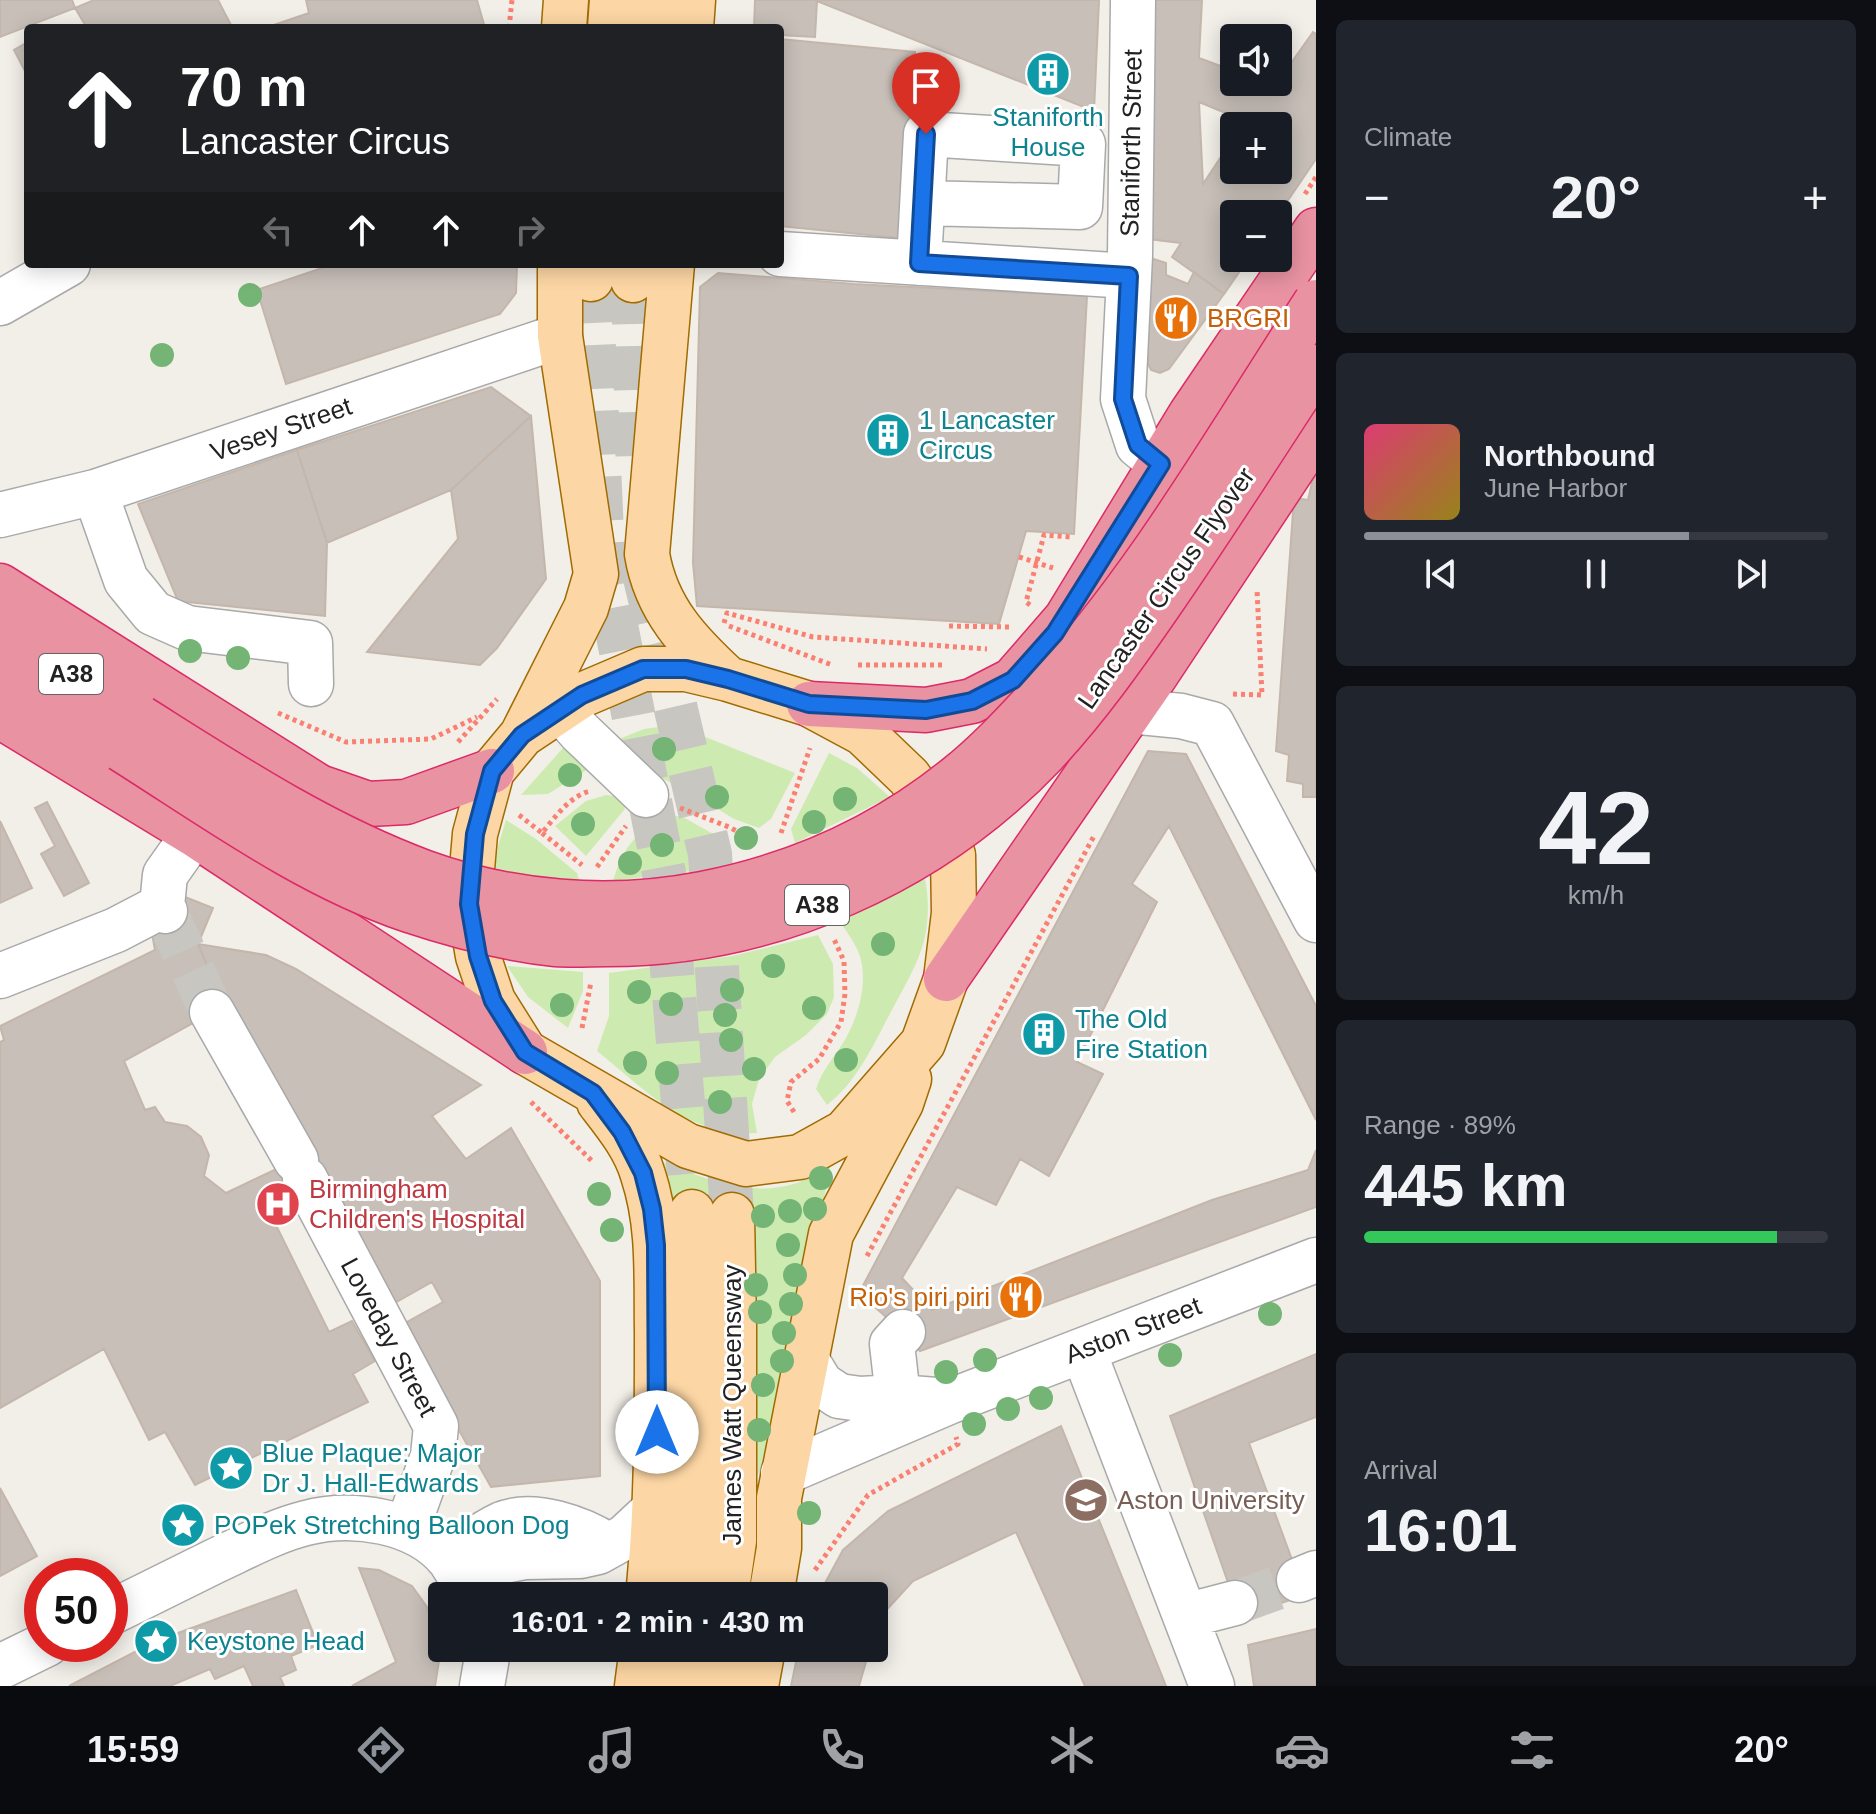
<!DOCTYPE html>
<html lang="en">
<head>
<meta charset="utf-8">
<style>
  :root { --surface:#171b24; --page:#20242c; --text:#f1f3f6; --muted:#9ea1a6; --line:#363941; --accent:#8c9099 }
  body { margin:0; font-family:Helvetica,sans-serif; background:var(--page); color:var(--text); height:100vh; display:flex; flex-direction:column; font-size:30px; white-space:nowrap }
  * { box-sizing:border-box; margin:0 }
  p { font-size:26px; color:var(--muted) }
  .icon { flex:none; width:44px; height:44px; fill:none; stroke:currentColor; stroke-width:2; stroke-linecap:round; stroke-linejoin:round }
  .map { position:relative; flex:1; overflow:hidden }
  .panel { display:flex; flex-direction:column; gap:20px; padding:20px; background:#0d0f14; width:560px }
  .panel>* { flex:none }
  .top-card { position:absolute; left:24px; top:24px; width:760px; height:244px; border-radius:8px; box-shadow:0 4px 20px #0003; background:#202124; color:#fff; overflow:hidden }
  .buttons { position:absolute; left:1220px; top:24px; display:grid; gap:16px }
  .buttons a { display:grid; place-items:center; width:72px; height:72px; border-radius:8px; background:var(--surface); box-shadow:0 4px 20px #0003; font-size:40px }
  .speed { position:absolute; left:24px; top:1558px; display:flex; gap:16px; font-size:40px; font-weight:700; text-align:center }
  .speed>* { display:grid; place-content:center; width:104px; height:104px; border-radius:50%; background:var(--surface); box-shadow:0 4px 20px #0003; line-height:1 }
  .speed .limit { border:12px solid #d22; background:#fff; color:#111 }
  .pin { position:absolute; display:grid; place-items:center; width:68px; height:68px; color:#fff; margin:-82px -34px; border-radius:50% 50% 50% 0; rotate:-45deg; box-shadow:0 0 8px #0007 }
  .pin .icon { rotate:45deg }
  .me { position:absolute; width:88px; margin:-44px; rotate:0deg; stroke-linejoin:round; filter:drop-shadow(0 0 6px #0008) }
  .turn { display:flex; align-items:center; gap:28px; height:168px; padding:0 24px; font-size:36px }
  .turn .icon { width:104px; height:104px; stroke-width:2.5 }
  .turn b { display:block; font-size:56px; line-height:68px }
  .lanes { display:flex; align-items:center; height:76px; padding:0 24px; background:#0003; justify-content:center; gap:40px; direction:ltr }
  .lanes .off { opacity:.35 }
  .big { font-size:60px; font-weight:700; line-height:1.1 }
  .panel .tile { flex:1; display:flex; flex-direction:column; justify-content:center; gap:12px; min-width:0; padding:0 28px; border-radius:12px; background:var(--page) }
  .panel .dial { align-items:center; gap:0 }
  .dial b { font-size:104px; line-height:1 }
  .song { display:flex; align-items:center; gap:24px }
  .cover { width:96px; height:96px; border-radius:12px; background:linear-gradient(135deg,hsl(340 70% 55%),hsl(50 70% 35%)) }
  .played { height:8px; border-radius:4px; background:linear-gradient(90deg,var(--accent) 70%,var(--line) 70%) }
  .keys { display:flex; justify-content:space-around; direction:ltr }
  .heat { display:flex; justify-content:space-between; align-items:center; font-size:44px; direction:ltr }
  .charge { height:12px; border-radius:6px; background:linear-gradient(90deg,#34c759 89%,var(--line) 0) }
  .trip { position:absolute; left:428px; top:1582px; width:460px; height:80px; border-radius:8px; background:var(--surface); box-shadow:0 4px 20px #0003; font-weight:700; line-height:80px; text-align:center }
  .dock { display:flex; height:128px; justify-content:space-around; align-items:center; background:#090b0e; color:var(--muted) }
  .dock .icon { width:56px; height:56px }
  .dock .selected { color:var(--accent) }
  .dock b { font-size:36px; color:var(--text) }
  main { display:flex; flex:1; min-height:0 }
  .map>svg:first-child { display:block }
</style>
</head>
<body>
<main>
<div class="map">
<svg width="1316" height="1686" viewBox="0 0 1316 1686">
  <rect width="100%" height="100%" fill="#f2efe9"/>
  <path fill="#cdebb0" d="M666,726L688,730L795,773L771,819L759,828L734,819L690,792L653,774L619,739L644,729Z
    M571,739L608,766L585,771L548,794L521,795Z
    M829,753L857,768L890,797L795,843L791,829Z
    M606,795L630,798L624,810L586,856L555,826L586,801Z
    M662,814L683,817L715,835L722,867L613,881C623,847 634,837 662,814Z
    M506,820L536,839L577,873L579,880L536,878L495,868L498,846Z
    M925,879C929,898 929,921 924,941C918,964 904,987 893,1008C874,1043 859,1080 827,1105L816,1089C822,1071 831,1061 841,1046C858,1021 871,977 857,949C853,940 846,931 840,922Z
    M818,935L833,964L834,997L827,1014L806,1035L775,1057L759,1079L752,1104L757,1133C687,1136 648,1092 597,1051L609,1016V973L732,956Z
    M507,966L583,972V991L568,1028L528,997Z
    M661,1161C718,1185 777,1207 831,1164L789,1361L758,1475L744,1476L743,1201L666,1206Z"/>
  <path fill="#c7bfb8" stroke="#c4b6ab" stroke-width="2" fill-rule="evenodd" d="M0,0H72L75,8L0,37Z
    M94,0H218L231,25L224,28H87L75,8Z
    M306,0H477L485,28H265L309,13Z
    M755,0H1099L1094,111L817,1L815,37L780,35V28H754Z
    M1148,0H1202L1199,58L1234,71V82H1262L1274,87L1313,32L1316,34V159L1278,215L1234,214V258H1249L1224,294L1172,257L1181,243L1140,238ZM1199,102L1245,121L1242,126H1278V170H1234V137L1203,184Z
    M780,39L915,52L898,238L780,226Z
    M28,42V77L14,50Z
    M1141,255L1166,263V275L1188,284L1194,272L1224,294L1169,369L1160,373L1151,370L1148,364Z
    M334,264H517L516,293L500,314L286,384L257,290Z
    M718,273L854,284L1087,296L1074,534L1026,531L999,624L697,606L693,563L700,287Z
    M491,387L531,416L451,490L327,543L297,450Z
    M531,416L546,579L497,648L480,665L367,652L458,539L451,490Z
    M297,450L327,543L325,616L178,601L138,504Z
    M1316,465V797H1303V784L1287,781L1289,755L1276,751L1294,498L1308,500Z
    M1148,751L1186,754L1316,1006V1120L1169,826L1132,884L1157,902L1077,1062L1103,1074L1049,1176L1020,1159L996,1205L957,1187L902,1278L932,1310L1212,1200L1308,1170L1316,1150V1207L920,1351L903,1332L859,1293Z
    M47,802L89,883L64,896L41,854L55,846L35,808Z
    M0,821L32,888L0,903Z
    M180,895L213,908L198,944L224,1006L124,1061L145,1110L155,1107L165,1122L187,1126L201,1137L209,1155L204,1176L226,1193L308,1154L317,1170L263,1199L329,1332L352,1321L375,1361L353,1374L368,1402L195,1485L165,1432L149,1440L104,1349L0,1408V1042L4,1040L0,1026L155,950L151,928Z
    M198,944L266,955L296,969L481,1085L432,1116L466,1159L511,1128L600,1281V1476L491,1487L400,1326L443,1302L432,1282L393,1304L224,1006Z
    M1316,1354V1417L1249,1443L1305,1595L1240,1617L1170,1416Z
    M1061,1426L1166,1686H1085L1016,1532L913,1581L879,1618L874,1635V1596H818L843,1550L888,1511Z
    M0,1488L37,1556L0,1576Z
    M359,1568L379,1570L412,1586L427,1607L436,1631L440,1655L435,1686H352L396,1662Z
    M296,1590L318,1645L291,1656L296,1670L280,1677L284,1686H253L244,1666L215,1679L210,1669L170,1686H69L156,1641Z
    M1316,1629V1686H1254L1248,1645Z
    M799,1648H870L859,1686H791Z"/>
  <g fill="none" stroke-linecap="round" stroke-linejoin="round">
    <path stroke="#c8c6c1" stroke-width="44" stroke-dasharray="44 22" stroke-linecap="butt" d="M165,911L212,1012
      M1235,1603L1299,1580"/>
    <path stroke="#c8c6c1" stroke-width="44" stroke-dasharray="44 22" stroke-linecap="butt" d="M591,279L603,558L664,873L692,1212
      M633,280L638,478
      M645,578L710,854L732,1215"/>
    <g stroke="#a9a9a9" stroke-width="47">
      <path id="minor" d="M1133,0L1130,256L1123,399L1138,445L1161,464
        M780,254L1129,276
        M919,263L926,134L1083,144L1080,207L924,203
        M0,303L68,264
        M95,492L126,580L153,613L187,628L310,643L311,684
        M0,515L95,492L560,336
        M561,710L580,732L646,795
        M1130,711L1181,716L1212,724L1316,920
        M165,911L162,906L165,875L194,834
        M0,976L116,930L162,906
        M212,1012L296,1160
        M305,1179L436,1426L433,1456L407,1529
        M1083,1350L1212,1686
        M807,1361L821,1384L839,1396L860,1399L898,1397L936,1400
        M898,1397L892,1344L903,1332
        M783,1473L951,1401L1316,1260
        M448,1558C466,1547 482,1533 502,1524C534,1511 581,1528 609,1546
        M1299,1580L1316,1573
        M479,1596L499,1562L525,1557L580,1556L598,1552L625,1537L654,1510
        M110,1613C145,1596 180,1578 215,1561C245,1547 274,1531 306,1523C352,1511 417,1520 449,1559C457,1570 464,1584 472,1596
        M1185,1616L1235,1603
        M0,1667L47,1644
        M482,1686L487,1657L485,1648"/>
    </g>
    <g stroke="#a06b00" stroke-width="47">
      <path id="major" d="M564,28L566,0
        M610,28L612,0
        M650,28L652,0
        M691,28L693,0
        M672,264L647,554C656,609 689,643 728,679
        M591,279L592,264
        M633,280L635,264
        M643,669H686L728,679L809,704L863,733L909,777L938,818L953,855L954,913L946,979L923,1043L845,1132L800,1157L746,1164L688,1146L525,1052L493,1001L478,956L469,904L475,834L492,771L522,735L582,695Z
        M523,733L586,608L596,574L560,336V264
        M599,1102C616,1124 635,1147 643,1175C660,1226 656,1280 657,1333C657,1421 657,1509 648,1596
        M687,1596L695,1441L692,1212
        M726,1596L734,1541V1326L732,1215
        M771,1596L779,1548V1498L831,1234L901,1103L909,1079
        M637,1686L642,1648
        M677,1686L683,1648
        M713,1686L719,1648
        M756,1686L763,1648"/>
    </g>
    <g stroke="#dc2a67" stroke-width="47">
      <path id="highway" d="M0,586L319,787L368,804L406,802L492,771
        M0,631L141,718
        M0,671L121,749
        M809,704L926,710L972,701L1013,680L1066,619L1191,414L1316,230
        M0,716L194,834L525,1052
        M946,979L1155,676L1316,433"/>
    </g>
    <path stroke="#fa8072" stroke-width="5" stroke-dasharray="4 4" stroke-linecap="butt" d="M509,28L512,0
      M1305,194L1316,177
      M1019,557L1053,568
      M1030,605L1026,602L1044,535L1071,537
      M724,623L727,613L813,637L987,649
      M729,626L832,665
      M949,626L1009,627
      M858,665H944
      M1233,694L1262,695L1257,590
      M278,713L346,742L431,739L477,717
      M458,742L497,699
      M680,808L729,827L755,841
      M519,815L542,833C555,817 570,796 590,791
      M542,833L582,865
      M781,833L810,748
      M597,867L626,826
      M582,1028L591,982
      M531,1102L593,1162
      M794,1112L787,1101L791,1082L819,1059L841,1022L845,994L844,961L833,937
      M867,1256L1094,836
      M815,1570L868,1495L958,1444L956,1437"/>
    <use href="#minor" stroke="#fff" stroke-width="44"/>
    <use href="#major" stroke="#fcd6a4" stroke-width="44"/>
    <use href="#highway" stroke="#e892a2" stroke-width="44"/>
    <g stroke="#dc2a67" stroke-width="47" stroke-linecap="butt">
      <path id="highway-bridge" d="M141,718C233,776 321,834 423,872C511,904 609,912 702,894C795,876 883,837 957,777C986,754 1012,726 1037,699C1147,580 1228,437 1316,302
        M121,749C213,807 306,875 409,910C457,926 506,939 556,944C573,945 591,944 608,944C771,944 932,872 1044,754C1087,708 1123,657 1159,605C1213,527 1264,447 1316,367"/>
    </g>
    <use href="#highway-bridge" stroke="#e892a2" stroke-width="44"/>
  </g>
  <g fill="#74b475">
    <circle cx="250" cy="295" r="12"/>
    <circle cx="162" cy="355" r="12"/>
    <circle cx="190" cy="651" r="12"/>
    <circle cx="238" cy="658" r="12"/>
    <circle cx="664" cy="749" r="12"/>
    <circle cx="570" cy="775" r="12"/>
    <circle cx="717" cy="797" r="12"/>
    <circle cx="845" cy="799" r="12"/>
    <circle cx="814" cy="822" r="12"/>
    <circle cx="583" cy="824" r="12"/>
    <circle cx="746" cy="838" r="12"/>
    <circle cx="662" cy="845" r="12"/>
    <circle cx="630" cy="863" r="12"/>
    <circle cx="883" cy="944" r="12"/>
    <circle cx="773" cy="966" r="12"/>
    <circle cx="732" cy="990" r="12"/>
    <circle cx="639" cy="992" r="12"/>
    <circle cx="671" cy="1004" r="12"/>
    <circle cx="562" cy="1005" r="12"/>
    <circle cx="814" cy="1008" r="12"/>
    <circle cx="725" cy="1015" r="12"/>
    <circle cx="731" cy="1040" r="12"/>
    <circle cx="846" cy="1060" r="12"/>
    <circle cx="635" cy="1063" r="12"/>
    <circle cx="754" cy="1069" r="12"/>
    <circle cx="667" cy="1073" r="12"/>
    <circle cx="720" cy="1102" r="12"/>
    <circle cx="821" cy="1178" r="12"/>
    <circle cx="599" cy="1194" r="12"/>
    <circle cx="815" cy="1209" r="12"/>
    <circle cx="790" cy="1211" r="12"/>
    <circle cx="763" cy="1216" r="12"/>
    <circle cx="612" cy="1230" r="12"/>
    <circle cx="788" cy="1245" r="12"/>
    <circle cx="795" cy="1275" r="12"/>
    <circle cx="756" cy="1285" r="12"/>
    <circle cx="791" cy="1304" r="12"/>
    <circle cx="760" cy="1312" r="12"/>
    <circle cx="1270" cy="1314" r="12"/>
    <circle cx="784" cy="1333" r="12"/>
    <circle cx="1170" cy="1355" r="12"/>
    <circle cx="985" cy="1360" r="12"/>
    <circle cx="782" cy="1361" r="12"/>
    <circle cx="946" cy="1372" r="12"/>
    <circle cx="763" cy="1385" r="12"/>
    <circle cx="1041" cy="1398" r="12"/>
    <circle cx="1008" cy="1409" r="12"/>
    <circle cx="974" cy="1424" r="12"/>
    <circle cx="759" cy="1430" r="12"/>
    <circle cx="809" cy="1513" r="12"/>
  </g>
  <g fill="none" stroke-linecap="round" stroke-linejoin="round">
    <g stroke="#114b97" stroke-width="20">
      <path id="route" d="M657,1432L656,1245L652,1209L643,1173L622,1132L593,1093L525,1052L493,1001L478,956L469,904L475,834L492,771L522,735L582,695L643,669H686L728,679L809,704L926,710L972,701L1013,680L1055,633L1161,464L1138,445L1123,399L1129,276L919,263L926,134"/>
    </g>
    <use href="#route" stroke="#1a73e8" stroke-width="14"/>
  </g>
  <defs>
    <g id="building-disc" transform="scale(2.3)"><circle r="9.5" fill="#0f9aa8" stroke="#fff"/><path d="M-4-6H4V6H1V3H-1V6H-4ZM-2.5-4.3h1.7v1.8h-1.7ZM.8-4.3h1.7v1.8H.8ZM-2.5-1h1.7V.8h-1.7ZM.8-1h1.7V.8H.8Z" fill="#fff"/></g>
    <g id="restaurant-disc" transform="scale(2.3)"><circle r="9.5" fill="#e8710a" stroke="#fff"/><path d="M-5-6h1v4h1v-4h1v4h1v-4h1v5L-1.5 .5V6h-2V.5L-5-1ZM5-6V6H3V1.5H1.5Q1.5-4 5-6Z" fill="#fff"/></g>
    <g id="hospital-disc" transform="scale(2.3)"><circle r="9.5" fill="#e0444e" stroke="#fff"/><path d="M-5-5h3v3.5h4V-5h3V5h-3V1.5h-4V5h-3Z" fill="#fff"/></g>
    <g id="sight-disc" transform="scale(2.3)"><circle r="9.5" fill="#0f9aa8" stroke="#fff"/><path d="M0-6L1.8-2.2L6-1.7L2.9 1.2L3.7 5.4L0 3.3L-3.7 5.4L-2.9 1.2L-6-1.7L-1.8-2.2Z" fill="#fff"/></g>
    <g id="university-disc" transform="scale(2.3)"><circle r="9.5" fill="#8d6e63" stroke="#fff"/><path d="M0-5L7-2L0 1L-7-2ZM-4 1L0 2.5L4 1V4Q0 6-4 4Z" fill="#fff"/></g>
  </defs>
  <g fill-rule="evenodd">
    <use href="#building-disc" x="1048" y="74"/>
    <use href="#restaurant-disc" x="1176" y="318"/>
    <use href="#building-disc" x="888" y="435"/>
    <use href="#building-disc" x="1044" y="1034"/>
    <use href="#hospital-disc" x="278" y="1204"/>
    <use href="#restaurant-disc" x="1021" y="1297"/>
    <use href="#sight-disc" x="231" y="1468"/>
    <use href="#university-disc" x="1086" y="1500"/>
    <use href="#sight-disc" x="183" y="1525"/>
    <use href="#sight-disc" x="156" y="1641"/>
  </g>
  <g text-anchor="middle" stroke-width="6" stroke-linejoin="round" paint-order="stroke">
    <g fill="#fff" stroke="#646464" stroke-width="2">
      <rect x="39" y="654" width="64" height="40" rx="6"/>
      <rect x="785" y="885" width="64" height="40" rx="6"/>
    </g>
    <g font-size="24" font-weight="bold" fill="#222">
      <text x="71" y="682">A38</text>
      <text x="817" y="913">A38</text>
    </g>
    <g font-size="26" fill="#0d838f" stroke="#fff" text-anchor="start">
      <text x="1048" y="126" text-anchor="middle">Staniforth<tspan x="1048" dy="30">House</tspan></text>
      <text x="919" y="429">1 Lancaster<tspan x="919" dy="30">Circus</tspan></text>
      <text x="1075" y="1028">The Old<tspan x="1075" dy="30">Fire Station</tspan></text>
      <text x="262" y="1462">Blue Plaque: Major<tspan x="262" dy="30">Dr J. Hall-Edwards</tspan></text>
      <text x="214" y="1534">POPek Stretching Balloon Dog</text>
      <text x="187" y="1650">Keystone Head</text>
    </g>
    <g font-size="26" fill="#222" stroke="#fff">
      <text transform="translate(1131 143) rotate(-89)" y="9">Staniforth Street</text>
      <text transform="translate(281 429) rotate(-19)" y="9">Vesey Street</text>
      <text transform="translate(1166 588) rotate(-55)" y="9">Lancaster Circus Flyover</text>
      <text transform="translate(1133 1330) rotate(-21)" y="9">Aston Street</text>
      <text transform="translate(389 1337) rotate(62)" y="9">Loveday Street</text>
      <text transform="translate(732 1405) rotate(-90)" y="9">James Watt Queensway</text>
    </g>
    <g font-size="26" fill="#c56008" stroke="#fff" text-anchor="start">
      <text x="1207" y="327">BRGRI</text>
      <text x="990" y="1306" text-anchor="end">Rio's piri piri</text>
    </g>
    <g font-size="26" fill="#be3a42" stroke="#fff" text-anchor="start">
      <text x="309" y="1198">Birmingham<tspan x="309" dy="30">Children's Hospital</tspan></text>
    </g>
    <g font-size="26" fill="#785e54" stroke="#fff" text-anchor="start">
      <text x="1117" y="1509">Aston University</text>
    </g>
  </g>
</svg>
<div class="buttons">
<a><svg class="icon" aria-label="sound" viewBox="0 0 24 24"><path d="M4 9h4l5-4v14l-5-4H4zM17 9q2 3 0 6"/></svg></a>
<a>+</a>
<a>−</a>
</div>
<div class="speed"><div class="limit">50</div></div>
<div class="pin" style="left:926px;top:134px;background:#d93025"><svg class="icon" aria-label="arrive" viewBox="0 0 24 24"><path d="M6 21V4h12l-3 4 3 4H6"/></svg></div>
<svg class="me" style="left:657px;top:1432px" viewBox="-20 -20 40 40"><circle r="19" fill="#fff"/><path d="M0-13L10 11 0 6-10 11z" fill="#1a73e8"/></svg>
<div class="trip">16:01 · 2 min · 430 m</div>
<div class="top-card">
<div class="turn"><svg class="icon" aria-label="ahead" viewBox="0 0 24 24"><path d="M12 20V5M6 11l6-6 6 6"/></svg><div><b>70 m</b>Lancaster Circus</div></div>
<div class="lanes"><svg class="icon off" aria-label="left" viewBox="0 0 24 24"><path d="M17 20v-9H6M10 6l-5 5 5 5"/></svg><svg class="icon" aria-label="ahead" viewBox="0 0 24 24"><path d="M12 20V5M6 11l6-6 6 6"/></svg><svg class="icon" aria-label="ahead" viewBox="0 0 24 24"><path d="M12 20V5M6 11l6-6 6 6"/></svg><svg class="icon off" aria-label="right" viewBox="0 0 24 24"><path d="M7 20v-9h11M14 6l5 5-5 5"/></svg></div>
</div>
</div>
<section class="panel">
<div class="tile"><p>Climate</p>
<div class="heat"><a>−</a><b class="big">20°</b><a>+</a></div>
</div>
<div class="tile">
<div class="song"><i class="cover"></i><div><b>Northbound</b><p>June Harbor</p></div></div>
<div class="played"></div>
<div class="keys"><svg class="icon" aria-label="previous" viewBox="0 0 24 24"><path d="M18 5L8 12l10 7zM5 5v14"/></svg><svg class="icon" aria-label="pause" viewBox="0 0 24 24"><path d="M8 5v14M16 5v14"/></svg><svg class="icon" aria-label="next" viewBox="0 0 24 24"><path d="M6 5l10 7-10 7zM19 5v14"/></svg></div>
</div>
<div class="tile dial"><b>42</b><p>km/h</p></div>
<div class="tile"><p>Range · 89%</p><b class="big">445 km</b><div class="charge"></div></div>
<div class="tile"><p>Arrival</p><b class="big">16:01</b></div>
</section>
</main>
<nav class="dock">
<b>15:59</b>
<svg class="icon selected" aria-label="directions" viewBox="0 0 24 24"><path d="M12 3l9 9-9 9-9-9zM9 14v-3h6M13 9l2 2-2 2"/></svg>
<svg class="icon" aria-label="music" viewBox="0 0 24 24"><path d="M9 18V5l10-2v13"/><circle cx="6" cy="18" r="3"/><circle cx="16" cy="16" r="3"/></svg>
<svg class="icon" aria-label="phone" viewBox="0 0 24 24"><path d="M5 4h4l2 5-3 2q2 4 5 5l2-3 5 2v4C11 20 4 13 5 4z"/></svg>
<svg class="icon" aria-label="climate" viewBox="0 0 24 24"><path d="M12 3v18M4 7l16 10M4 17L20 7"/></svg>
<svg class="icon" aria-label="car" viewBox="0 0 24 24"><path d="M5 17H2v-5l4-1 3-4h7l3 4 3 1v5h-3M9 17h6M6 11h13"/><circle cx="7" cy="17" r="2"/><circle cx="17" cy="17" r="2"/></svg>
<svg class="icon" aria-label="filters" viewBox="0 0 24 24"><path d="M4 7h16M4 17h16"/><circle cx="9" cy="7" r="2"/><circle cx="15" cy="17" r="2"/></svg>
<b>20°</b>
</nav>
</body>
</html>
